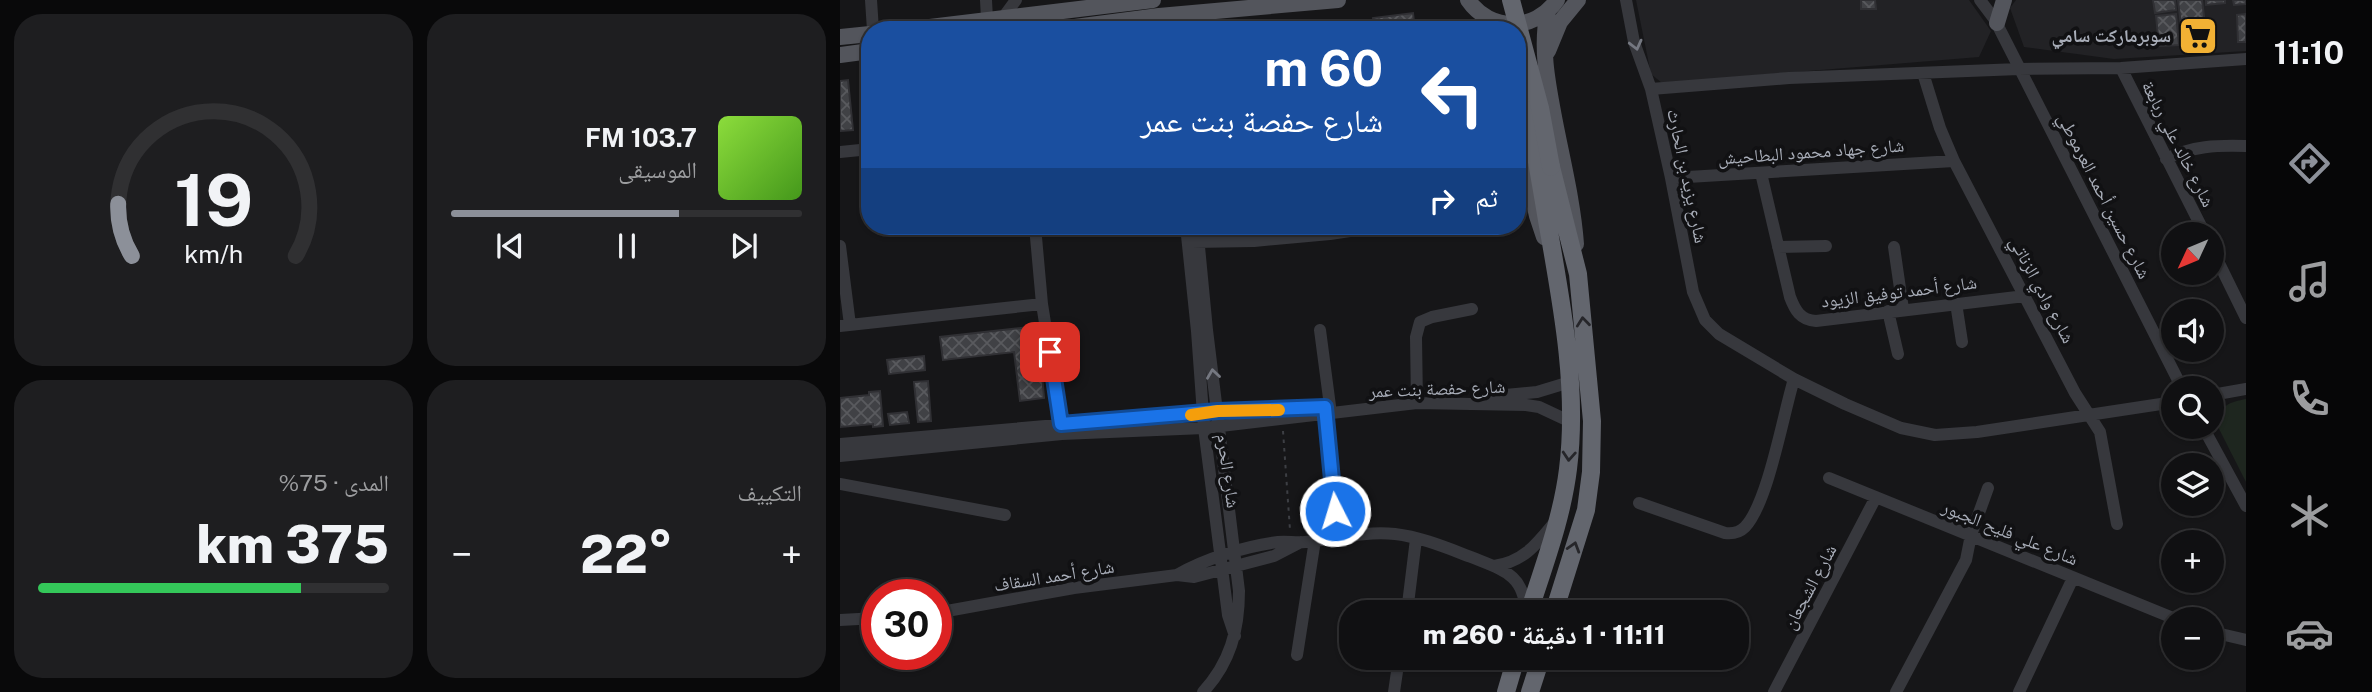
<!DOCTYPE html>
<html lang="ar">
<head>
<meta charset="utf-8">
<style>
  :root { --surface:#101012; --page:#1e1e20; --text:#f1f3f6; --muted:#9c9d9f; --line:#303032; --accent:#8c9099 }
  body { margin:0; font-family:"Public Sans","Noto Naskh Arabic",sans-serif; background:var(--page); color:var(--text); direction:rtl; height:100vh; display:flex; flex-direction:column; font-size:26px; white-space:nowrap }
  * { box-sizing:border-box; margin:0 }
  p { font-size:23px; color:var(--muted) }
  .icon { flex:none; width:38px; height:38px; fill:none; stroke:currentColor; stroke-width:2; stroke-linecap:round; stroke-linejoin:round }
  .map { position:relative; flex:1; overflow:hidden; direction:ltr }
  .panel { display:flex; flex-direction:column; gap:14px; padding:14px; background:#09090a; width:840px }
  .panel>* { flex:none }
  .hud { position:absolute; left:21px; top:21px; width:665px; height:214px; border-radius:28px; box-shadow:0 2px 5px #0004,0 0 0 2px var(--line); direction:rtl; background:#1a4fa0; color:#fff; overflow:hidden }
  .needle { width:46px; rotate:226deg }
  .buttons { position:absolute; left:1321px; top:222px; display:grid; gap:14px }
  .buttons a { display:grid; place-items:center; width:63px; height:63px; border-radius:50%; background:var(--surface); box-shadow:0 2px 5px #0004,0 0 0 2px var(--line); font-size:35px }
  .speed { position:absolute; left:21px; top:579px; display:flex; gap:14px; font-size:35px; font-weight:700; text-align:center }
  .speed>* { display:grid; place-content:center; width:91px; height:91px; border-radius:50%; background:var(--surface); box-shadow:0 2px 5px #0004,0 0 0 2px var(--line); line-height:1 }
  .speed .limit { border:10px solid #d22; background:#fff; color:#111 }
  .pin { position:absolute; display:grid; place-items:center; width:60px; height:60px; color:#fff; margin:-30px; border-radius:14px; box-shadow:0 4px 10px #0006 }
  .me { position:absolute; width:77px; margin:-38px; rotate:355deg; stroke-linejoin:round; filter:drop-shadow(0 0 5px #0008) }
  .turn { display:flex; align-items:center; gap:24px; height:147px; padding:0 28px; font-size:32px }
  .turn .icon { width:91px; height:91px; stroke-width:2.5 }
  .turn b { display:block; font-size:49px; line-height:60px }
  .then { display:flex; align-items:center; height:66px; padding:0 28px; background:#0003; gap:14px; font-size:26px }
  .big { font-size:52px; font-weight:800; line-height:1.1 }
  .panel .widget { flex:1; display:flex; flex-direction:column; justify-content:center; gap:10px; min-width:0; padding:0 24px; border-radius:28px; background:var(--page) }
  .panel .dial { align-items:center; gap:0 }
  .dial svg { height:182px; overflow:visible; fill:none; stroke:var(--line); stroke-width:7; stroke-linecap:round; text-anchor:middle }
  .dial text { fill:var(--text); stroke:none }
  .song { display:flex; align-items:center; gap:21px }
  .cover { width:84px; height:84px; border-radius:10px; background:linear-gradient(135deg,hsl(90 70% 55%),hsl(100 70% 35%)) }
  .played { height:7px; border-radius:4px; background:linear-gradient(90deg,var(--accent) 65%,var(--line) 65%) }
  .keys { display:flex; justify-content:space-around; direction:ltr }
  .heat { display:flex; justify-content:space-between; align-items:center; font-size:38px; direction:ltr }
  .charge { height:10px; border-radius:5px; background:linear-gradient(90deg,#34c759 75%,var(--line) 0) }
  .panel .tiles { flex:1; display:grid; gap:14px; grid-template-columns:repeat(2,1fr) }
  .trip { position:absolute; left:499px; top:600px; width:410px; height:70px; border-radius:28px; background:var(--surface); box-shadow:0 2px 5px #0004,0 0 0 2px var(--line); font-weight:800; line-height:70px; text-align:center; direction:rtl }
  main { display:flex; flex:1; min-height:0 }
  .tabs { display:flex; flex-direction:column; width:126px; justify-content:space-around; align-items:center; background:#060607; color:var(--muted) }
  .tabs .icon { width:49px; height:49px }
  .tabs .active { color:var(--accent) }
  .tabs b { font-size:32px; color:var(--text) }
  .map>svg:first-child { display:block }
</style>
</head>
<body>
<main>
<nav class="tabs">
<b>11:10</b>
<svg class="icon active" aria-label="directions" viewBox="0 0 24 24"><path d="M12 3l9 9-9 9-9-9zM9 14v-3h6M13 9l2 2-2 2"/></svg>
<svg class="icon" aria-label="music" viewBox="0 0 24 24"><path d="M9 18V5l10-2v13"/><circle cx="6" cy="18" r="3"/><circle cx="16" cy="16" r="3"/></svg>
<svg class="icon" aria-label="phone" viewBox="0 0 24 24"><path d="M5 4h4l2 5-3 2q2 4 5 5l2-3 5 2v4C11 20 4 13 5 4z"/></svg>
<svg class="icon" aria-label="climate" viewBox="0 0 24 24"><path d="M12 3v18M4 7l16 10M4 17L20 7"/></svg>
<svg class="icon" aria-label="car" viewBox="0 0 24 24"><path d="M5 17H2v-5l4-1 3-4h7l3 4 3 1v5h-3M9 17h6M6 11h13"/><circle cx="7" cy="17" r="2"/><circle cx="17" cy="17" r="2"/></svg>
</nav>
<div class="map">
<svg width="1406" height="692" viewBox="0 0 1406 692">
  <defs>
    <pattern id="building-cross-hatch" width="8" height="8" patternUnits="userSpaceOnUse" patternTransform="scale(1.75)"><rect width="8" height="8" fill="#404145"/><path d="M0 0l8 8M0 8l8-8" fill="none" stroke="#595a5e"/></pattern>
  </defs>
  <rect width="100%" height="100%" fill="#161618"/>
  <path fill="#222225" d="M796,0H1129L1151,31L1139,57L822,83L811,74Z
    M1176,0H1406V51L1274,59L1184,47L1170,8Z"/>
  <path fill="#1e261f" d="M1406,399V482L1375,421C1381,405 1390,402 1406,399Z"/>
  <path fill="url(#building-cross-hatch)" stroke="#303034" stroke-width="2" d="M1021,0H1035L1036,9H1021Z
    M1313,0H1335L1336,10L1315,13Z
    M1338,0H1362L1367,40L1343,43Z
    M1366,0H1385V3L1366,5Z
    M1393,0H1406V4L1394,5Z
    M573,13L575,30H535L533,18Z
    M1336,14L1339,45L1319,46L1316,16Z
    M1406,14V42H1398L1397,15Z
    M8,80L13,130L0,131V81Z
    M198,326L204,398L180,401L174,352L103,360L100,337Z
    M84,356L85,370L49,374L47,360Z
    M88,381L91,421L78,422L74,382Z
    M40,391L43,426L33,427V424L0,427V398L29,395V392Z
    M67,412L69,423L50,425L48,414Z"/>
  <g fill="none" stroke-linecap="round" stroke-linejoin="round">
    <path stroke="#3d3f44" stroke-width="2" stroke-dasharray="3.5 5" stroke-linecap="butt" d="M443,431L450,530"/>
    <path stroke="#37383d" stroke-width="12" d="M31,0L33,30
      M146,0L147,19
      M786,0L794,42L811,89L831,178L853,292L865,320L879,334L954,379L1005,404L1061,428L1095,435L1137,432L1334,402
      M1140,0L1155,20L1342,388
      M336,15L337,30
      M327,16L328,30
      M162,19L176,0
      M1281,68L1365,234
      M1083,73L1100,128L1114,161L1235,393L1260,432L1277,524
      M811,89L949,78L1179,69L1281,68L1406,59
      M0,152L30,149
      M1326,159C1352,146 1377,145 1406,146
      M921,173L950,297C955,310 960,320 976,321L1185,296
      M831,178L1114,161
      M195,226L202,304L222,430
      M346,226L357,331L364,428L388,615L395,636
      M357,226L367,330L399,591C399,630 390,663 363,692
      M352,242L414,241L490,234L543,226
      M0,246L10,325
      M938,247L986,246
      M1054,247L1063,309
      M1372,249L1406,318
      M1116,303L1122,342
      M1048,311L1058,354
      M0,326L202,304
      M480,330L490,406
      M1372,395L1406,389
      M655,396L697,392L730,382
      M577,403L576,337L580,322L592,317L632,309
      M485,407L497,536
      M1363,427L1406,506
      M0,444L378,411L455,410
      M0,456L222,434L364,428L577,403L686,405L699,407L731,422
      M989,478L1338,620
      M0,484L165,515
      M799,503L885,533C893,534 899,533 905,527C928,503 943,415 954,379
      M654,566C683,562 696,545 714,523
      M337,575C364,559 406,546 438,542C447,541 456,543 465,542C495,539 524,531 555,534C581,537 607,548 631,557C663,570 684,574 686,612
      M567,612L576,539
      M96,613L234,588L337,575L354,577L434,556L461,542
      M0,620L37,618
      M1372,632L1406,640
      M457,655L475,540
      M554,692L559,658
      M934,692L1036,497
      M1056,692L1126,560L1131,535L1148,488
      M1179,692L1233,578"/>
    <path stroke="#53555c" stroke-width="16" d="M628,0C650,32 695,32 717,0
      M708,11C700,48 708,85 715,122C723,163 733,203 736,244
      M1157,23L1164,0
      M65,30L313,0
      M212,30L319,16L498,0
      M0,37L30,34
      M708,51L720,22L738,0
      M0,55L30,51
      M677,127L697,216L704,237"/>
    <path stroke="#63666e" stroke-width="18" d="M677,69C691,121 699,173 708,226C722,305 738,389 728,469C722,518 704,565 689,612
      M711,167L738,274L752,421L751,472L746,510L714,612
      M666,692L676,658
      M690,692L701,658"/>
    <path stroke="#63666e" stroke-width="18" d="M671,0L700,108L711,167"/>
  </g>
  <defs><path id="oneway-chevron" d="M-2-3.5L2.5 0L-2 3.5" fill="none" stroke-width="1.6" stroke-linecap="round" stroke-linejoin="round" transform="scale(1.75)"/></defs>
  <g stroke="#757881">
    <use href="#oneway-chevron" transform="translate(796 45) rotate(76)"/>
    <use href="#oneway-chevron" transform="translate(373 374) rotate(-98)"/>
  </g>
  <g stroke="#26262a">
    <use href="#oneway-chevron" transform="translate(743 322) rotate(-96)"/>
    <use href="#oneway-chevron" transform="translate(729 456) rotate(94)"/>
    <use href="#oneway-chevron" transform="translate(734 547) rotate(-73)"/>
  </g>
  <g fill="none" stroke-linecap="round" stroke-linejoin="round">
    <g stroke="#114b97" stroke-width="18">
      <path id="route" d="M210,352L221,424L378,411L485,407L495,511"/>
    </g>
    <use href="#route" stroke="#1a73e8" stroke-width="12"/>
    <path stroke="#f59e0b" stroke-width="12" d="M351,415L378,411L439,410"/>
  </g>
  <defs>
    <g id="supermarket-square" transform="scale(2.0125)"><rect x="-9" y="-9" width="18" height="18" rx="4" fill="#f2b134" stroke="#111113"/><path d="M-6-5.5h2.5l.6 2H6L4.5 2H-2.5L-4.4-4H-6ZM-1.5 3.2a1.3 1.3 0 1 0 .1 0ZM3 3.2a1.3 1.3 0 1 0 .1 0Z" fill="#111"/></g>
  </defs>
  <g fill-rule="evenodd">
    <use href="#supermarket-square" x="1358" y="36"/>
  </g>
  <g text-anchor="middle" stroke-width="7" stroke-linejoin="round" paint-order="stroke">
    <g font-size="18" font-weight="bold" fill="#a8adb8" stroke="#111113" text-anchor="end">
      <text x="1331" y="42">سوبرماركت سامي</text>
    </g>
    <g font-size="18" fill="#a8adb8" stroke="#111113">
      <text transform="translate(1338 144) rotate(63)" y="6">شارع خالد علي ربابعة</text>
      <text transform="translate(971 152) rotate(-4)" y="6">شارع جهاد محمود البطاحيش</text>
      <text transform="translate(847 176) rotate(78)" y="6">شارع يزيد بن الحارث</text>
      <text transform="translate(1264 196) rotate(63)" y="6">شارع حسين أحمد العرموطي</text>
      <text transform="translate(1202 290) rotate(62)" y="6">شارع وادي الزناتي</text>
      <text transform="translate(1059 292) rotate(-7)" y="6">شارع أحمد توفيق الزيود</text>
      <text transform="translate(597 389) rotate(-2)" y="6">شارع حفصة بنت عمر</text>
      <text transform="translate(388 471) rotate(82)" y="6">شارع الحرم</text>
      <text transform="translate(1170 533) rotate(22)" y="6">شارع علي فليح الجبور</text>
      <text transform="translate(214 576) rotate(-9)" y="6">شارع أحمد السقاف</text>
      <text transform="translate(970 587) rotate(-62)" y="6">شارع الشجعان</text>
    </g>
  </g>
</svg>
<div class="buttons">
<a><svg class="needle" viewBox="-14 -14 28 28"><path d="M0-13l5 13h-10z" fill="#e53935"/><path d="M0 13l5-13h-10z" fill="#9c9d9f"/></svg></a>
<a><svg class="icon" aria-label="sound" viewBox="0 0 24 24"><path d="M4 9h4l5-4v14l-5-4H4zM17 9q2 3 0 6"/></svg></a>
<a><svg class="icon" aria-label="search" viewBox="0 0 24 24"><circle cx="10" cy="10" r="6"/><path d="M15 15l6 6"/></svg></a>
<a><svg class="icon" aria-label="layers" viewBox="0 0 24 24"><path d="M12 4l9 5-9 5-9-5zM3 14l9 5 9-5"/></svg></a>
<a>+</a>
<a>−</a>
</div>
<div class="speed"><div class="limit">30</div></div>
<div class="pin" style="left:210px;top:352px;background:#d93025"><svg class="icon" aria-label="arrive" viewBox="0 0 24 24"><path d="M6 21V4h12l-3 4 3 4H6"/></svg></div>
<svg class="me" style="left:495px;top:511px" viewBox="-20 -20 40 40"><circle r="17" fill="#1a73e8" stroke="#fff" stroke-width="3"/><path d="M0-11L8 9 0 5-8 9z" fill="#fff"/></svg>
<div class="trip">11:11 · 1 دقيقة · 260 m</div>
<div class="hud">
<div class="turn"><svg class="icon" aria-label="left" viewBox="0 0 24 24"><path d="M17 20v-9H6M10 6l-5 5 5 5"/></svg><div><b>60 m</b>شارع حفصة بنت عمر</div></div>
<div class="then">ثم<svg class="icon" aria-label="right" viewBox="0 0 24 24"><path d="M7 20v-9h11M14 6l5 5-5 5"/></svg></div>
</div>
</div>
<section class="panel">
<div class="tiles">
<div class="widget">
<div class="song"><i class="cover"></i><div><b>103.7 FM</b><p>الموسيقى</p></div></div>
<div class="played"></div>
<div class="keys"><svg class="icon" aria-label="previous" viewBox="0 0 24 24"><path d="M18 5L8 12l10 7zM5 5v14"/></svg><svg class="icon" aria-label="pause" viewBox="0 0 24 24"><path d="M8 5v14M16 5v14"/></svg><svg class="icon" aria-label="next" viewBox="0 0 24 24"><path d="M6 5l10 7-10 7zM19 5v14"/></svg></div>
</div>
<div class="widget dial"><svg viewBox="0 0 100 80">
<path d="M14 69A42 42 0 1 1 86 69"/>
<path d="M14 69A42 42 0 0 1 8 46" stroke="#8c9099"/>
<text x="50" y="56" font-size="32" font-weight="700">19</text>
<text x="50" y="72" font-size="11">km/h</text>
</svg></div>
<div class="widget"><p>التكييف</p>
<div class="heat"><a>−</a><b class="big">22°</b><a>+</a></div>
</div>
<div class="widget"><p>المدى · 75%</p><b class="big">375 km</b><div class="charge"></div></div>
</div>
</section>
</main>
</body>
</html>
